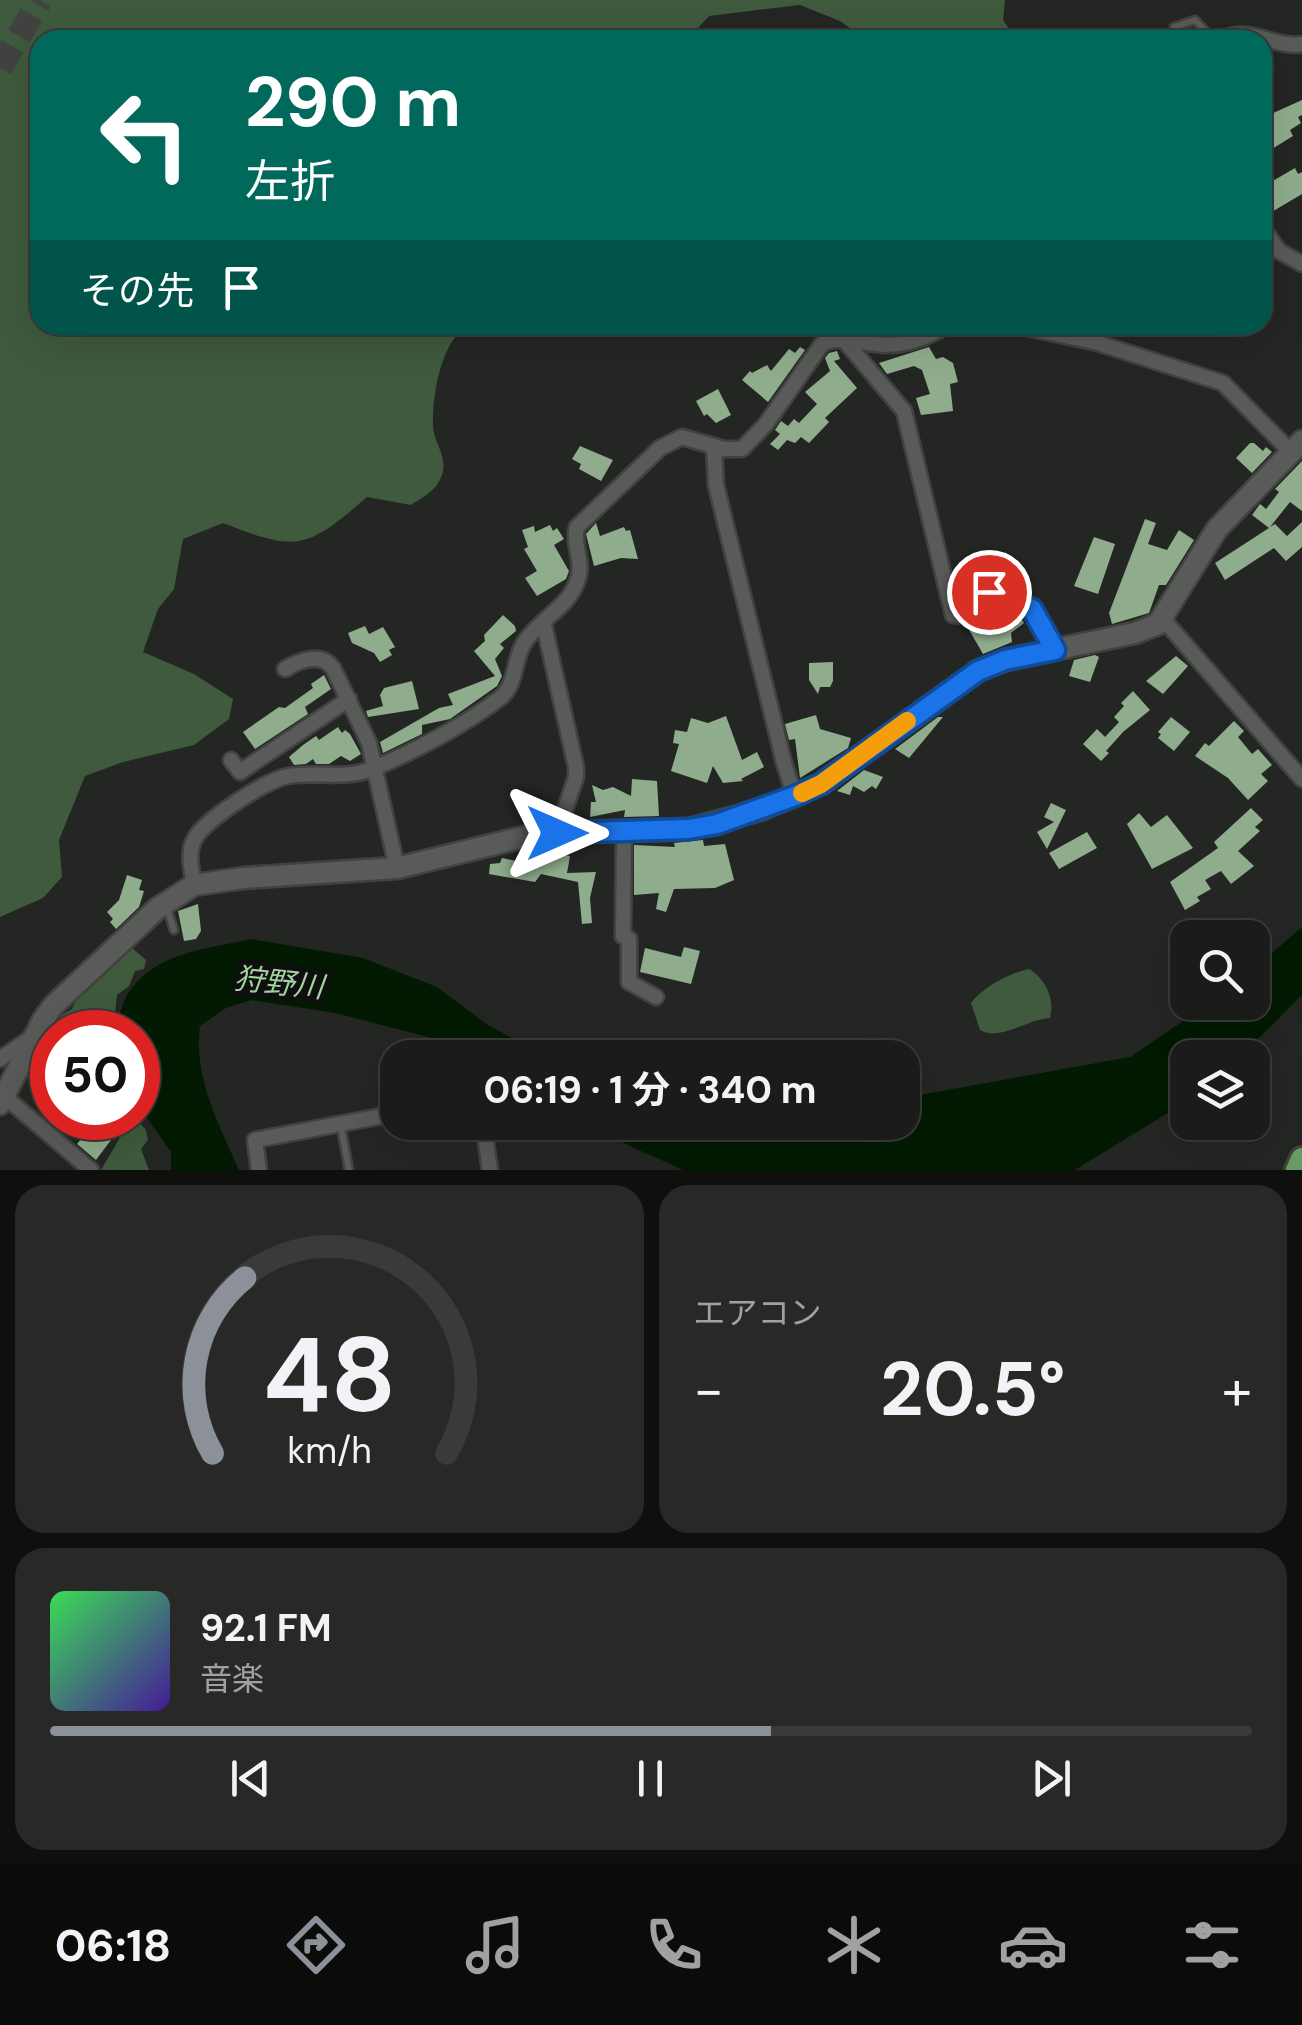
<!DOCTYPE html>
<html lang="ja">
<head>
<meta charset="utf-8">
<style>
  :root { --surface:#1b1c1a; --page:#282927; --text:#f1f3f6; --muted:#a0a1a2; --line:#393a39; --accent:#8c9099 }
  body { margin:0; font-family:"DM Sans","Noto Sans JP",sans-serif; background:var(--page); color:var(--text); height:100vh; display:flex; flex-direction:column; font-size:38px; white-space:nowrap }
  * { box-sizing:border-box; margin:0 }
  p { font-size:32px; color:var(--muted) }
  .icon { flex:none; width:55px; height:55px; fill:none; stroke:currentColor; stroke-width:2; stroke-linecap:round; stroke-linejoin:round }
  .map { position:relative; height:1170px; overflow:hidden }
  .drawer { display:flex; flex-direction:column; gap:15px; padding:15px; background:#0f0f0e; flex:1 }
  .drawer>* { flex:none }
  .hud { position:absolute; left:30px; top:30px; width:1242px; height:305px; border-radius:30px; box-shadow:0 10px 40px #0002,0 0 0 2px var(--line); background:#00695c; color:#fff; overflow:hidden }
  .fabs { position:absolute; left:1170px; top:920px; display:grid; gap:20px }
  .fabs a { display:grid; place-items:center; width:100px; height:100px; border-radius:20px; background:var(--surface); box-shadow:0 10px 40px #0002,0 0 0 2px var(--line); font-size:50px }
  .speed { position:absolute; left:30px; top:1010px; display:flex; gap:20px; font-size:50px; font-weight:700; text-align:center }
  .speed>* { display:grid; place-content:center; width:130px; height:130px; border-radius:50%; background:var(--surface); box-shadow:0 10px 40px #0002,0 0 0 2px var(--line); line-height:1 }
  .speed .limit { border:15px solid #d22; background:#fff; color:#111 }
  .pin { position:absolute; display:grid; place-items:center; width:85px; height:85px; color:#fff; margin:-42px; border:5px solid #fff; border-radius:50%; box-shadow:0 2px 10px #0007 }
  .me { position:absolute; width:110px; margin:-55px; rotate:90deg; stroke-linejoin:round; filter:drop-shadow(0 0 8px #0008) }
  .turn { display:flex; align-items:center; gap:35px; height:210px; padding:0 50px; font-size:45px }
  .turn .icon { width:130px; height:130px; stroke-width:2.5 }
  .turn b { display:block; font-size:70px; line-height:85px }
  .then { display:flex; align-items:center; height:95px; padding:0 50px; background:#0003; gap:20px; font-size:38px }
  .big { font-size:75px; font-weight:700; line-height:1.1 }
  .drawer .card { flex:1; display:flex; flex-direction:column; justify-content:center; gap:15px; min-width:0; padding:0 35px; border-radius:30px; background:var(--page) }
  .drawer .dial { align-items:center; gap:0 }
  .dial svg { height:260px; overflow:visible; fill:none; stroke:var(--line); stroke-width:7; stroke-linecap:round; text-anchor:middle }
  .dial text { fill:var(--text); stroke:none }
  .song { display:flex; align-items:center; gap:30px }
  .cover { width:120px; height:120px; border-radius:15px; background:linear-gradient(135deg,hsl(130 70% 55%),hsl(260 70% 35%)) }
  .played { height:10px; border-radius:5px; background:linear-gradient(90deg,var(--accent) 60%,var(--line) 60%) }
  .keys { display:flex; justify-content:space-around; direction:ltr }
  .heat { display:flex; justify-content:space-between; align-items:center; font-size:55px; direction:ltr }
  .drawer .tiles { flex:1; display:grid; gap:15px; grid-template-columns:1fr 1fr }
  .card:last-child { grid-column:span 2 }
  .trip { position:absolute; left:380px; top:1040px; width:540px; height:100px; border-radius:30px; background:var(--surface); box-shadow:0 10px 40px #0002,0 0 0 2px var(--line); font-weight:700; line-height:100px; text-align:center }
  .tab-bar { display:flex; height:160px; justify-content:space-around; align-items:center; background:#0b0b0a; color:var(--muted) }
  .tab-bar .icon { width:70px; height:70px }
  .tab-bar .active { color:var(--accent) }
  .tab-bar b { font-size:45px; color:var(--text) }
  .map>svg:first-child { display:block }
</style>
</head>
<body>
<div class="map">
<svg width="1302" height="1170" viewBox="0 0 1302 1170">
  <rect width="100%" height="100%" fill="#242623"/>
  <path fill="#3f5a3d" d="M0,0H1005L1003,20L1017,40H867L840,21L800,5L709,16L687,40H40V325H467C441,343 432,395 433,426C434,447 454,461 436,486C431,493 418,500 411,505L367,497C306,550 297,552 223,523L183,539L174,589L158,609L143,652L194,674L233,699L229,719L194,745L123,762L85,776L59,840L62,877L43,898L0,917Z
    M132,948L146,960L144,969L135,971L129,986L117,995L115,1012L105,1023L96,1025L93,1032H52V1045L47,1044L55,1019L72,1009L80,992Z
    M1029,969C1046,979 1055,999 1050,1018C1027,1019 1000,1042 980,1030L971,1003C983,987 1010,973 1029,969Z
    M106,1118H135L146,1130L148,1140L141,1149L149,1170H101L122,1134L116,1124Z"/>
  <path fill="#021a02" d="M1302,927V995L1240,1057L1188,1058L1187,1101L1075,1170H683L580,1123L902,1122L903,1098L1130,1057L1210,1003L1252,1002L1253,969Z
    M251,939L363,958L437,987L489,1026L550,1057H466L436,1039L335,1013L251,1000L226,1008L200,1026C193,1077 219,1124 239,1170H171V1152L138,1105V1032H116C119,1021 121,1005 127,995C153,952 207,949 251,939Z"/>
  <path fill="#8fad8d" d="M1302,100V115L1298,117L1301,123L1290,130L1293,136L1272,149L1262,132V118Z
    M1262,166L1271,182L1295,168L1298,174L1302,172V194L1270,213L1262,200Z
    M800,347L805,350L768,402L742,380L750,371L752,373L767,365L771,371L789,349L795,353Z
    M929,347L936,359L943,357L953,363L958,382L950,384L953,411L921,415L916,398L930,394L922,370L914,366L887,374L879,363Z
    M837,351L840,359L834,361L857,388L825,418L829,422L809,443L801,437L795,443L787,440L778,450L770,444L780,434L775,430L781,421L788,426L794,419L799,423L817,404L805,392L830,371L825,358L829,353Z
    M718,389L731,415L716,423L707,414L704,416L696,401Z
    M1250,443H1254L1263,451L1266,447L1272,452L1252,473L1236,458Z
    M580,446L613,460L601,481L579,469L581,464L572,459Z
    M1302,461V511L1290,502L1270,527L1275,524L1287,536L1302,522V547L1286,561L1274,548L1225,580L1215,563L1269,528L1252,515L1260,504L1266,509L1279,492L1275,489Z
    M1145,519L1156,523L1148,544L1167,550L1179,530L1194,540L1166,585H1159L1149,613L1112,624L1109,613Z
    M596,523L600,536L624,527L626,531L630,530L638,559L621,558L594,566L586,534Z
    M550,525L553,531L557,528L564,539L554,545L569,571L566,579L537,596L525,578L537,571L524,549L528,547L522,530L534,526L535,532Z
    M1094,537L1115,544L1098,594L1074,586Z
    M993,603L1019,614L1024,623L1011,633L1012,642L983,654L968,628L962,626Z
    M503,615L515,626L516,631L500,644L504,648L495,659L502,676L497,686L450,719L422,725V734L383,753L380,742L439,708L453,705L448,694L495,676L474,651L485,641L484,635Z
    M365,626L369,634L383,627L395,647L389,650L392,655L380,662L374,653L352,643L348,633Z
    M1095,655L1099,657L1090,682L1069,676L1074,660Z
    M1176,656L1188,666L1163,694L1146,681Z
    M833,662V681L830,687H820L818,694L809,680V663Z
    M324,675L331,689L305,707L308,714L255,749L243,732L279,707L285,708L313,688L311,684Z
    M412,681L419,709L368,717L366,711L383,706L380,695L384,688Z
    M1133,691L1150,710L1123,732L1106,751L1109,753L1101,761L1083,744L1097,729L1105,737L1119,722L1114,717L1124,706L1121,703Z
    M816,715L820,729L851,738L848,748L800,778L795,739L789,740L785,724Z
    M726,716L742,760L757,752L764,767L741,779L743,781L723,783L713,766L707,783L671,771L679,744L673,743L675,730L687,732L691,718L708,723Z
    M938,717H943L909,758L895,749Z
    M1171,717L1190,732L1174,751L1158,738L1161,734L1158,732Z
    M1234,721L1244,731L1238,737L1252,754L1258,749L1272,765L1261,774L1268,781L1248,800L1228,778L1195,756L1205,743L1209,746Z
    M338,727L342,733L345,730L350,734L361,754L350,761L341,756L329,764H316L313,759L306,764L294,765L289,757L303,745L316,736L319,740Z
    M864,770L883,777L876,789L872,786L864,792L853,786L850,795L837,791Z
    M632,779L657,781L659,816L624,817L625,810L590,817L591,802H596L592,785L603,790L613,787L631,796Z
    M1051,803L1066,810L1047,849L1037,832L1054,822L1044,817Z
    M1251,808L1263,820L1255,827L1260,831L1238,851L1254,866L1231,884L1221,871L1205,880L1211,889L1197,897L1200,901L1185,910L1170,882L1218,848L1214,842Z
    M1139,813L1151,827L1167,815L1193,848L1152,869L1127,824Z
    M1087,832L1097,848L1059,869L1049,853Z
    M703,840L704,846L725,844L734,880L715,888L674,889L666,912L656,909L659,893L634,895V845L675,847L674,843Z
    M552,846H562L563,855L570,856L567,873L596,872L590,898L592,923L582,924L578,882L541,874L535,882L489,874L490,864L500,863L502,858L521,862L523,851L537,848L552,850Z
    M127,875L142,880L139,890L144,891L139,907L116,929L110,922L113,919L107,912L119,900Z
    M198,904L201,931L196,939L184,941L178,911Z
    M684,947L700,951L691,984L640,972L645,948L681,957Z
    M92,1118H99L117,1132L96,1160L77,1144L85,1134L81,1131Z"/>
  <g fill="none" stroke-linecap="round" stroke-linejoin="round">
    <path stroke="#414340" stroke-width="25" stroke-dasharray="25 12" stroke-linecap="butt" d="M0,68L40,0"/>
    <g stroke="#414341" stroke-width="11">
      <path id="service" d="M1174,27L1195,20L1214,40
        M167,908L174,930
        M341,1127L349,1170"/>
    </g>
    <g stroke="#414341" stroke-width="19">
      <path id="minor" d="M1222,40C1248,24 1275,49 1302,44
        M1262,227L1279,251L1302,264
        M1013,325L1098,343L1223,383L1291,452
        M844,340L904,411L953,615L959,616L989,592H995L1032,609L1055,650
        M714,446L716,485L784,763L795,797
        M1163,619L1302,779
        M544,625L576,767V777L557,833
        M285,669C300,660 321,652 333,668L369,743L397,868
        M231,760L240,772L349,699
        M624,832L623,936L629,939V982L656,997
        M194,885C192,871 187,853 194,840C204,820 266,780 288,776C316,771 344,780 372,769C413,752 465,725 500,698C517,685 513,660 524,643C539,619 569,608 578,579C584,561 572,544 577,527L660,448L682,437L724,449H742L766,424L822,344C841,334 865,345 886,345C908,345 929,337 947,325
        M0,1059L32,1037
        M4,1096L91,1170
        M483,1122L490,1170
        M259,1170L255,1140L398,1113"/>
    </g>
    <g stroke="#414341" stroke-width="25">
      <path id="secondary" d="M0,1104L43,1020L53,1006L158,908L194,885L243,878L397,868L540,833L689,829L760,810L821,784L978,671L1005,660L1135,633L1158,624L1217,529L1302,441"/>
    </g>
    <g stroke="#414341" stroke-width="28">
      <path id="trunk" d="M1297,1170L1302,1159"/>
    </g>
    <use href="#service" stroke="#585b58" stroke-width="6"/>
    <use href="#minor" stroke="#585b58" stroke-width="14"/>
    <use href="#secondary" stroke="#585b58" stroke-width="20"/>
    <use href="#trunk" stroke="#669c63" stroke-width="22"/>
  </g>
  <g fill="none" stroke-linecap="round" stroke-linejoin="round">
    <g stroke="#114b97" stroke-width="25">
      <path id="route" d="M557,833L689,829L717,824L795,796L821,784L978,671L1005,660L1055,650L1032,609L995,592H989"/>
    </g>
    <use href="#route" stroke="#1a73e8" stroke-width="18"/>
    <path stroke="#f59e0b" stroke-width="18" d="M802,793L821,784L907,721"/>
  </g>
  <g text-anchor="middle" stroke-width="10" stroke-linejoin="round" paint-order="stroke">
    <g font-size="30" font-style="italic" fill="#a3d29f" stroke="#0e0f0e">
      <text transform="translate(279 983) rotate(6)" y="10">狩野川</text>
    </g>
  </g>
</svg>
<div class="fabs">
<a><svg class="icon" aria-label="search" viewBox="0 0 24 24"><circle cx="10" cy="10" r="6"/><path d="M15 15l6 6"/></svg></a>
<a><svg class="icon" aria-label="layers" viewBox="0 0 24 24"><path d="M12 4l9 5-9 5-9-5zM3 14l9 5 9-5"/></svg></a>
</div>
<div class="speed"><div class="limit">50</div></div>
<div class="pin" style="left:989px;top:592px;background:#d93025"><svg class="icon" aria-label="arrive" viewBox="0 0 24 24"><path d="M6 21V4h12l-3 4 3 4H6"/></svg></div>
<svg class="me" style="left:557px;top:833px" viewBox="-20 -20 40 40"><path d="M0-17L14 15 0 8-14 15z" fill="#1a73e8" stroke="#fff" stroke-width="4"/></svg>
<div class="trip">06:19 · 1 分 · 340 m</div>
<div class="hud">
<div class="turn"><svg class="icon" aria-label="left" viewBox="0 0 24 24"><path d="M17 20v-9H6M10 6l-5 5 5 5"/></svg><div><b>290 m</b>左折</div></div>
<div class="then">その先<svg class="icon" aria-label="arrive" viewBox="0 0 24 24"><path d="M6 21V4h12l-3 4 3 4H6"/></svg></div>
</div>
</div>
<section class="drawer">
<div class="tiles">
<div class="card dial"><svg viewBox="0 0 100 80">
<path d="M14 69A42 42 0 1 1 86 69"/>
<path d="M14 69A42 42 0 0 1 24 15" stroke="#8c9099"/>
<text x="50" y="56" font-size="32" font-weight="700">48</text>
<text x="50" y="72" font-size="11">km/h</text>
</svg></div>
<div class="card"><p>エアコン</p>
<div class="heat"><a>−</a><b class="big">20.5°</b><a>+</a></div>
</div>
<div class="card">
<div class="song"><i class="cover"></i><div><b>92.1 FM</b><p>音楽</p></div></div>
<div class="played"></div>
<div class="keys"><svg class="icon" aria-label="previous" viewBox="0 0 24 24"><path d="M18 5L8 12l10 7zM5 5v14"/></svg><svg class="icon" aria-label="pause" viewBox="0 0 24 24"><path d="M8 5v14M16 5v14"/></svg><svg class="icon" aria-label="next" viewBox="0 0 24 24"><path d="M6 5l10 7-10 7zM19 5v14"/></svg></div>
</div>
</div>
</section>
<nav class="tab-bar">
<b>06:18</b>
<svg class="icon active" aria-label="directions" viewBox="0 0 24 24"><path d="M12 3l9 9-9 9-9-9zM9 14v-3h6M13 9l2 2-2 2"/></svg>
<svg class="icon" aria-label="music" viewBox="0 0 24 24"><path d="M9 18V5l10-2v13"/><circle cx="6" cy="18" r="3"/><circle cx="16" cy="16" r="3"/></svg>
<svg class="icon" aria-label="phone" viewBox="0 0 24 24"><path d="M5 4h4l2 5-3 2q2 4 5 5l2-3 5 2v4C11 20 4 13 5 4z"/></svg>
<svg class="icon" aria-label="climate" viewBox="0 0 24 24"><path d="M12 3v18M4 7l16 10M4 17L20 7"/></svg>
<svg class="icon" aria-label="car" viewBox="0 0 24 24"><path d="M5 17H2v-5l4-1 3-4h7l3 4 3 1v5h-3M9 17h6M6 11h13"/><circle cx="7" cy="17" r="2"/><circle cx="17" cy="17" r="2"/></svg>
<svg class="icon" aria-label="filters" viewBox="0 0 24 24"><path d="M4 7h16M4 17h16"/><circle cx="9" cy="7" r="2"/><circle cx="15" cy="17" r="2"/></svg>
</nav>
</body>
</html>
